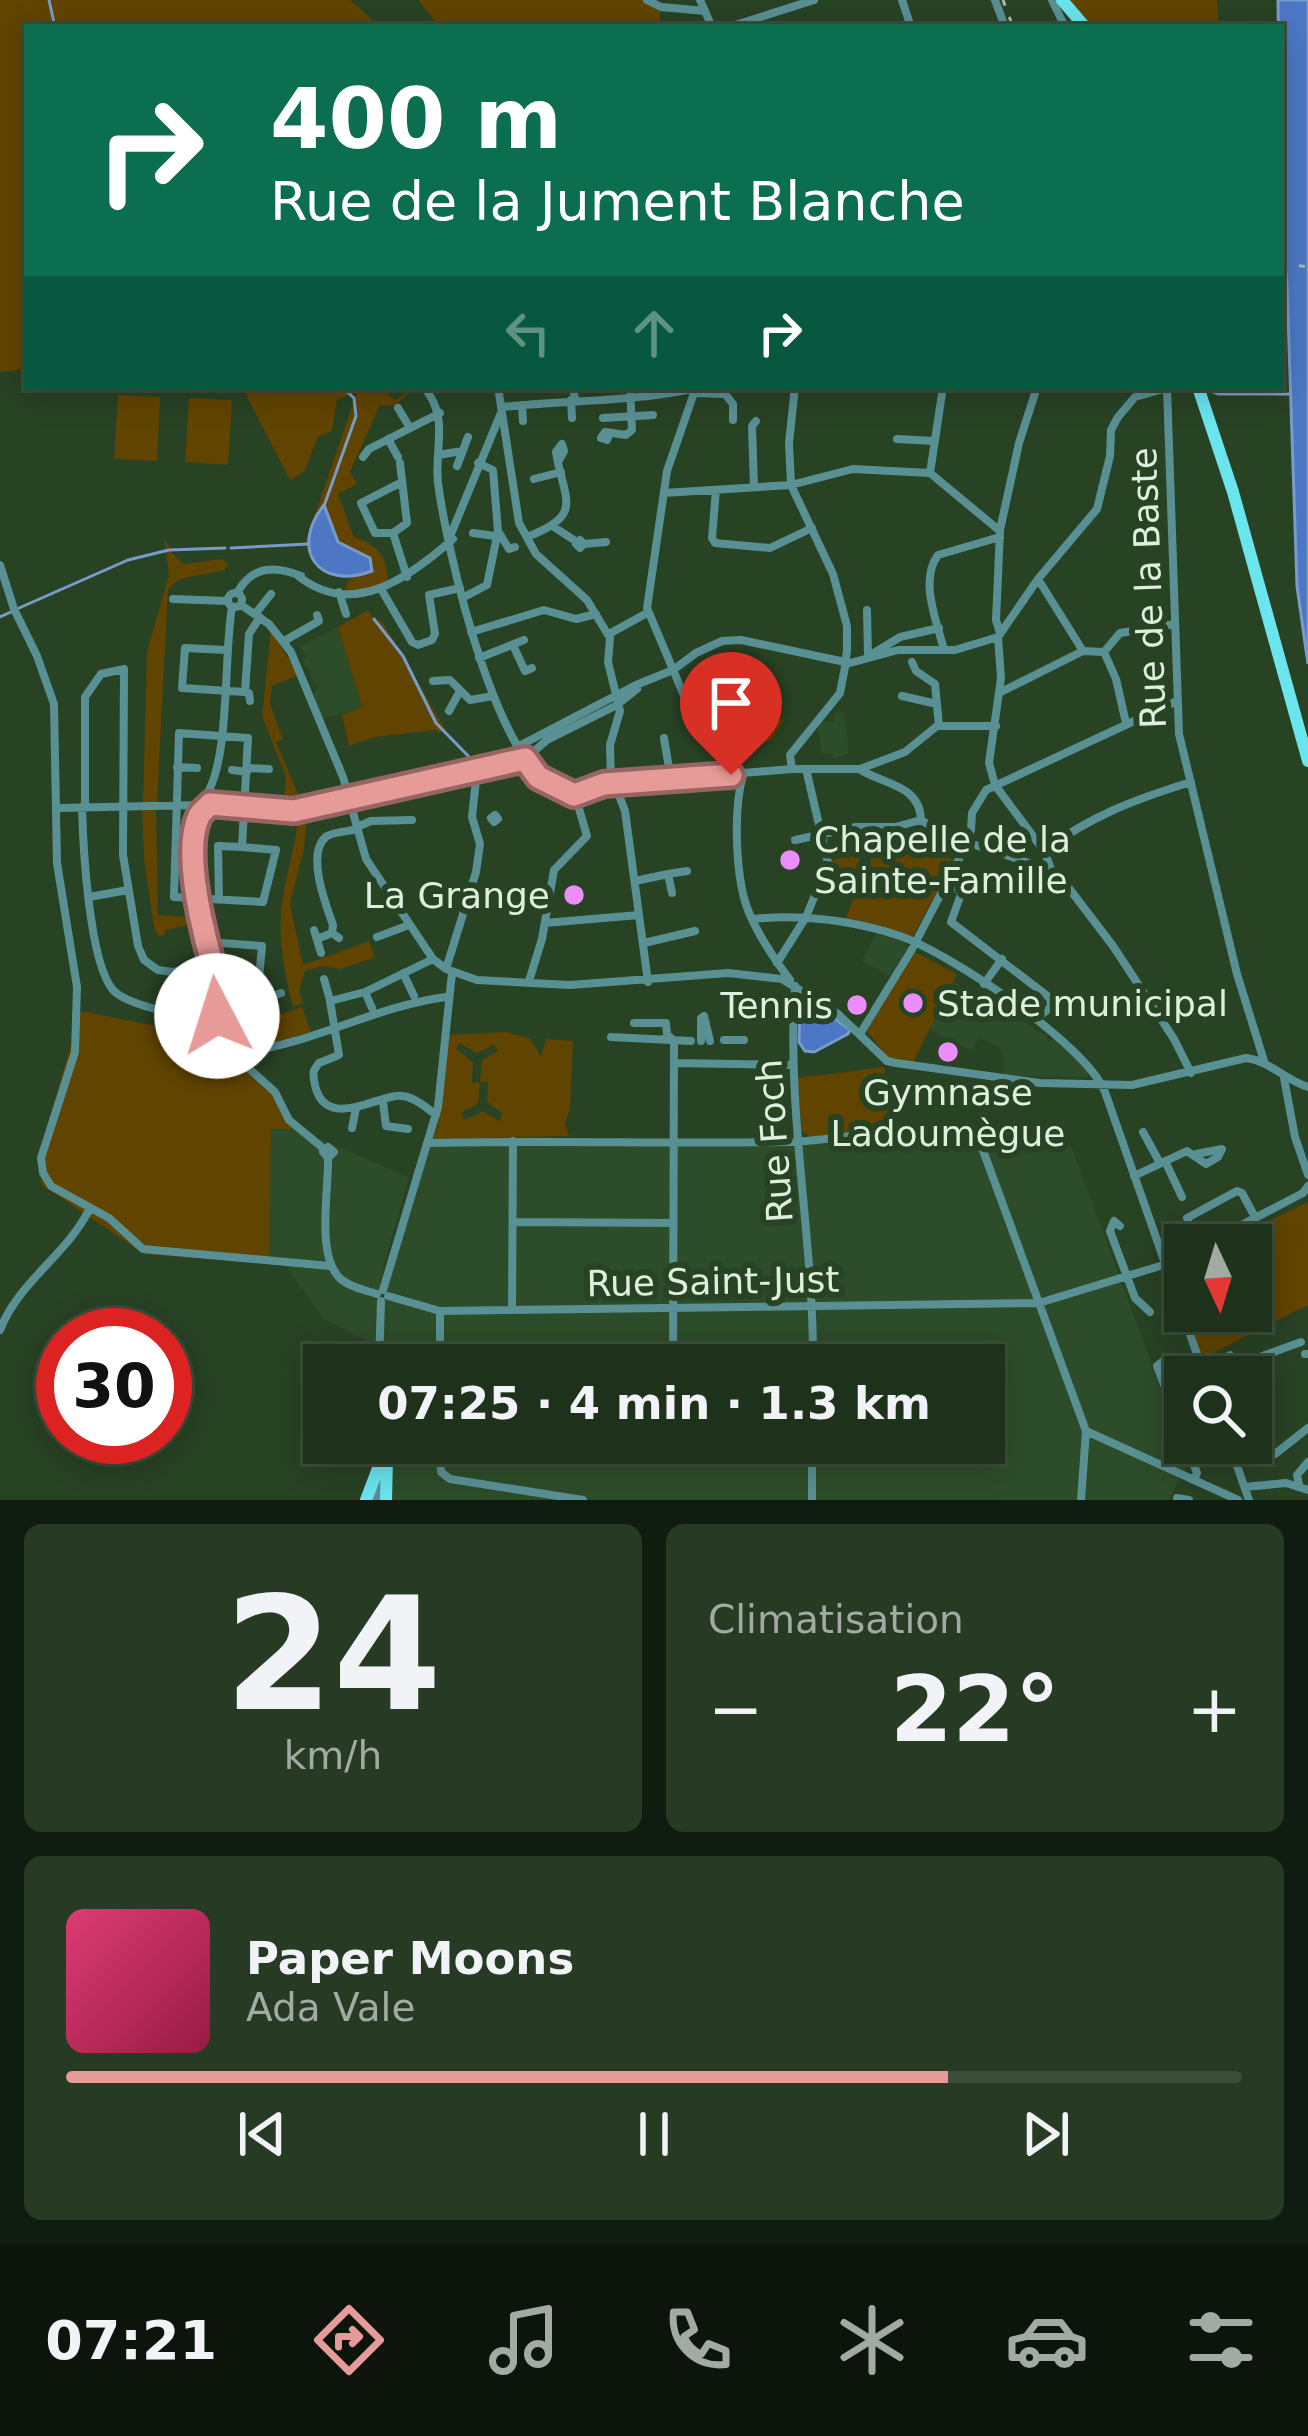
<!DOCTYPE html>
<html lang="fr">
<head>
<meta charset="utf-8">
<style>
  :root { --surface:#1e321b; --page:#263a24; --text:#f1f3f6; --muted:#a1aaa3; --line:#3c4d3a; --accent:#e69b98 }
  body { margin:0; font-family:"DejaVu Sans",sans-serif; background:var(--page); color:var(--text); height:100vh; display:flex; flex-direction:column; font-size:45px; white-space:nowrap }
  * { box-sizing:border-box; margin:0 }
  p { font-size:39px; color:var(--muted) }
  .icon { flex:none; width:66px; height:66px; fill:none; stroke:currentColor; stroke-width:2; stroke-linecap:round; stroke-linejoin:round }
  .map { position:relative; height:1500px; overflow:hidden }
  .panel { display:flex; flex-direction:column; gap:24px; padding:24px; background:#101c0f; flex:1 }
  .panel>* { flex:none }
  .top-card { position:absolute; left:24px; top:24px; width:1260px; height:366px; border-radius:0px; box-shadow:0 6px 30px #0003,0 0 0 3px var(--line); background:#0b6e4f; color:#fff; overflow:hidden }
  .needle { width:78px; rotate:176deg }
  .controls { position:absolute; left:1164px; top:1224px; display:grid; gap:24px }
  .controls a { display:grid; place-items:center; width:108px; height:108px; border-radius:0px; background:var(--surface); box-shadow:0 6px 30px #0003,0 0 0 3px var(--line); font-size:60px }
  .speed { position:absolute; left:36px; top:1308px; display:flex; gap:24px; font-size:60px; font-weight:700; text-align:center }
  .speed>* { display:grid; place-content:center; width:156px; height:156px; border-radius:50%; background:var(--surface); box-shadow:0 6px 30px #0003,0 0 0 3px var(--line); line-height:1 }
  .speed .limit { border:18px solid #d22; background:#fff; color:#111 }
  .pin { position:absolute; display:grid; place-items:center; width:102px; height:102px; color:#fff; margin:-123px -51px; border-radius:50% 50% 50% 0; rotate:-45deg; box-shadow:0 0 12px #0007 }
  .pin .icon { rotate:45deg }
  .me { position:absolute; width:132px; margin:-66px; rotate:355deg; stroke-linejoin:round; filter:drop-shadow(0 0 9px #0008) }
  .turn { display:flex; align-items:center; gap:42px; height:252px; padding:0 48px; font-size:54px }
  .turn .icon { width:156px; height:156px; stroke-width:2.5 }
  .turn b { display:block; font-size:84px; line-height:102px }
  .lanes { display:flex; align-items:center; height:114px; padding:0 48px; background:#0003; justify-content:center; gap:60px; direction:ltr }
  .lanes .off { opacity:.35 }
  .big { font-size:90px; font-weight:700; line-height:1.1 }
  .panel .tile { flex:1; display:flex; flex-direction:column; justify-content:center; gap:18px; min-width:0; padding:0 42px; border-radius:18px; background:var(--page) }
  .panel .dial { align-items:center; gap:0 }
  .dial b { font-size:156px; line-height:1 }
  .song { display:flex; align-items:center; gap:36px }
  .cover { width:144px; height:144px; border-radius:18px; background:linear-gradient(135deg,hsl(340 70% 55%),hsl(340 70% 35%)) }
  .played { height:12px; border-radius:6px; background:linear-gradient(90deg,var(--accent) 75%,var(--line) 75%) }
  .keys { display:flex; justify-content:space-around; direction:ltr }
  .heat { display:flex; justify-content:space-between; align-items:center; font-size:66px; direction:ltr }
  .panel .tiles { flex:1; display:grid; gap:24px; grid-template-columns:1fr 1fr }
  .tile:last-child { grid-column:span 2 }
  .trip { position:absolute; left:303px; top:1344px; width:702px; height:120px; border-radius:0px; background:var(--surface); box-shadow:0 6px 30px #0003,0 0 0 3px var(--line); font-weight:700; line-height:120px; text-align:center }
  .menu { display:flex; height:192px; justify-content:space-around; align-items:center; background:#0c140b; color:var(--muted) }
  .menu .icon { width:84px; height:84px }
  .menu .active { color:var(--accent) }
  .menu b { font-size:54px; color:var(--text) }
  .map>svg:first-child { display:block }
</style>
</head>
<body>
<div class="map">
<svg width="1308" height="1500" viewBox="0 0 1308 1500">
  <rect width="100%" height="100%" fill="#284224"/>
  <path fill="#2d4c29" d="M338,627L362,708L321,719L313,693L320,685L314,684L308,666H304L302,659L306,657L300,646Z
    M844,712L849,753L833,759L832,754L821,753L818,722H834V713Z
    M876,934L905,942L908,948L890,976L861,961Z
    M955,982L1047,1036L1048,1042L1054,1039L1066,1048L1088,1071L1087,1077L1001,1076L1005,1064L1000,1048L979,1038L971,1051L929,1029Z
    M891,1127L1066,1132L1188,1462L1169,1500H391L390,1443H984V1365H375L371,1343L324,1319L286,1266L269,1264L271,1128L298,1129L409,1178L384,1263L374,1329L429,1142L793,1145L811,1137Z"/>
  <path fill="#614400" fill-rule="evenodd" d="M0,0H350L381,27H27V369L0,372Z
    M418,0H642L660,11V27H440Z
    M1070,0H1217L1219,27H1091Z
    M242,387H379L395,400L415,387L395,406L380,405L350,472L357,484L338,494L354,537C378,545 388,557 388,583L368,590H345L348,580L369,570L313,541H306L357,392L337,400L332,431L318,437L304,472L290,480Z
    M118,395L160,397L157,461L114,459Z
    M189,398L232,400L228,465L185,462Z
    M164,537L172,553L184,564L222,559L228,564L225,570L180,579L168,589L157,803H143L147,652L169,575Z
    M368,610L373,619L382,621L445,729L440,733L435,730L376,737L349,746L342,715L362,707L338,627Z
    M271,631L299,675L272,686L270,704L283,739L276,742L303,805L283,808L286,777L262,716Z
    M765,688L777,695L778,718L784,719L772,740L752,746L736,691Z
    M142,810H156L158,915L198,918L199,923L165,930V935L159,937L154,927L144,859Z
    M307,811L304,849L290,904L303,965L369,941L375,957L341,969L322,966L305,971L299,991L303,1003L293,1007C283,968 276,930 284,890C289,863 297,841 298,813Z
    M890,832H899V844L920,846L954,860L912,938L846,918L860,880L829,868L830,861L860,853V862L871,865V853L890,852Z
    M915,952L957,974L913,1063L888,1058L867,1031Z
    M302,1007L311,1032L261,1046L246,1045L239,1028Z
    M81,1011L202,1035L274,1093L298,1129H271L269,1264L144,1254L42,1185L38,1157Z
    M507,1032L531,1039L541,1057L546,1039L573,1041L570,1108L565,1123L569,1136L433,1139L438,1125L446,1035ZM459,1043L477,1053L494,1045L498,1051L482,1060L480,1081L488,1082L487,1102L503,1114L499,1121L483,1111L465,1120L461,1113L478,1104L480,1083L472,1082L473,1062L456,1049Z
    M884,1067L891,1127L811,1137L802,1131L797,1078Z
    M1308,1202V1305L1202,1359L1187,1311H1251V1245H1219Z"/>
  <path fill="#4d77c5" stroke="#799bcc" stroke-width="3" d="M1278,0H1308V664L1297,586L1287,285L1281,219Z
    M324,505L338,542L370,558L372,571C318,591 289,549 324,505Z
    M804,995L850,1030L848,1034L814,1052L805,1051L799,1042L800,998Z"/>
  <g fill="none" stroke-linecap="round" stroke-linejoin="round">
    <path stroke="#799bcc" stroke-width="3" d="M49,0L55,27
      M1208,390L1219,394H1289
      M324,506L356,416L354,398L342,387
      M231,548L308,544
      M19,608L128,560L169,550L225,548
      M0,617L11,612
      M374,619L403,656L436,723L475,763"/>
    <path stroke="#599094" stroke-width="8" d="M647,0L661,7L705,11
      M700,0L712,27
      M902,0L911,27
      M995,0L1005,27
      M1052,0L1065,27
      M729,27L814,0
      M424,387C450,419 434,446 438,483C446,545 498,784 569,794C580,796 593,787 604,784L792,769H860L905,752L937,726H996
      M498,387L519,523L536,554L587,600L610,638L608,662L620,711L610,745L611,783
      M573,387L575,399
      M696,387L667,471L647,608L685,698L713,712L731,774
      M795,387L789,443L791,485L833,574L847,626V650
      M1167,388L1179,734L1237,974L1264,1061
      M696,393L725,394L733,404V420
      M571,400L572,418
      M522,405L523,421
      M503,407C568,400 633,402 696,388
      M398,408L410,428
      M603,418L653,415
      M609,435L607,440L601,438L605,432L626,435L632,430L630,387
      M388,439L398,457
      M897,439L934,441
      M438,455L462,451
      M363,457L369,449L440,413
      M400,463L407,523L393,533H375L361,503L402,482
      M457,466L468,437
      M930,473L1000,531L996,620L1000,633
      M930,473L943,387
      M534,479L561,472
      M754,487L752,426L756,421
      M716,490L712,538L715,543L770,548L812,528
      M664,493L791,485L853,469L930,473
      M554,527L577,542
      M1000,530L1019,443L1037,387
      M498,531L509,549L515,547
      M393,533L407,577
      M473,533L495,536
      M451,534L503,408
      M527,537C585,514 564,502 556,452L562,444L564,451L558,462
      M584,544L580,540L576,544L580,548L584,544L606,542
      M0,565L14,609L37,656L54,704L57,863L77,987L75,1052L41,1158L43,1173L51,1186L109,1218L143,1249L330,1266
      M297,575C352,620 410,577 453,539
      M1038,579L1083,651
      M381,589L412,642L418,645L432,640L435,634L429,595L460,588
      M339,592L346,614
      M228 600a7 7 0 1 1 14 0a7 7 0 1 1-14 0Z
      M237,593C252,566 274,565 301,576
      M462,598L487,585L498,531L493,470L478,463
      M173,599L227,601
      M241,605L269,624L291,652L343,777L366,859L433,959L446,969L477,980L570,985L728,973L782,979L838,1014L887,1061L896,1063L1040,1083L1132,1085L1246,1058C1270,1061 1285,1080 1308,1087
      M867,610L868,656
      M256,613L271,594
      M471,632L544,610L576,619L596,614
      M609,634L647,613
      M998,637L1001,678L989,763L995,785L1044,851L1053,874L1065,883L1113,946L1174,1039L1191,1073
      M998,637L1038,579L1097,509L1110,456L1111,430L1118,417L1135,397L1167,388
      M284,641L319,621L317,615
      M513,645L525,671L532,668
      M226,650L185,648L182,688L245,692L249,693L250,701
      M944,650C937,622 919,580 938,555L1000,537
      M1104,652L1116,679L1126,723
      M869,656L900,637L939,628
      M479,658L524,640
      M912,662L916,671L935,684L939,726
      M433,681L450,680L470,700L493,696
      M245,692L249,634L260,617
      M999,693L1083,651L1104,652L1120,633L1175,624
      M902,696L937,704
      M449,711L460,691
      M664,738L671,780
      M519,746L636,685L673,670L696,653L722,641L741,640L850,663L898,650H955L998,637
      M493,764L525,759L547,740L617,705L637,689
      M177,767L197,768
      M247,768L269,769
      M792,769L790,755L840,693L845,667
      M232,770L247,772
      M861,770C885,785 920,785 921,820C961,847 1010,851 1053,874
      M743,775C733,810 735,882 750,915C760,938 775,960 790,980
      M615,785L625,811L648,982
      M206,799L210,806L203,811L198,803C232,782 223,651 232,608
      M210,804L291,811L493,764
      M82,807C83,846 89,962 113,990C128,1006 188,1018 210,1017C234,1015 259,1000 281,993
      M85,807V697L101,674L124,669L123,855L138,946L144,960L158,970L173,972L210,962
      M58,808L198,805
      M202,810C186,862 198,928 216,978C224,1001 237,1025 240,1049
      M495,815L498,819L494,822L491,818Z
      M357,827L371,821L412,820
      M795,840L856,827H895L921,820
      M1044,851C1090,816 1136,799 1191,782
      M826,869L860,882
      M668,874L687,871
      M635,881L668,874L672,893
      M961,894L963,887L960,885L957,888L961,894L951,922L1050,998L1051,1007L1037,1018
      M89,897L128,890
      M219,900L218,846L242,847L248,738L179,733L174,897L263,902L276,850L242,847
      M752,919C803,914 851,920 900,936C949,953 1086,1044 1105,1092L1205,1377
      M545,923L639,915
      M314,930L321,953
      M332,933L333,925C326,905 305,852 327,836C334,832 350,831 358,829
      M377,937L409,925
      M317,939L332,933L339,938
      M206,942L262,946L259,979L267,997
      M644,943L695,931
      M433,959L365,992L330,1001L339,1055L319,1063C313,1072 313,1069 314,1080C322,1136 381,1092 403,1096C415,1098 426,1107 436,1115
      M777,963L806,917L828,863L806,769
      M446,969L476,872L480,844L472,817L477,771
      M403,973L414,996
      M324,979L330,1000
      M529,981L542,939L554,870L587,836L575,795
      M984,984L1002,959
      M795,986C786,1112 814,1238 813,1365
      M365,992L372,1008
      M1157,1013L1183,1000
      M634,1023H666L667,1034L674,1041L673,1365
      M860,1034L911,951L959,859L971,830L972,813L986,790L1177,701
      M611,1037L691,1041
      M724,1040H744
      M701,1041V1018L704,1016L710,1041
      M240,1049L246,1053L242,1058L237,1054Z
      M245,1052C313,1043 377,1006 446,997
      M243,1058L244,1064L275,1092L289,1120L324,1149
      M675,1063L793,1065
      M1284,1078L1295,1137L1308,1175
      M383,1102L386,1126L408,1129
      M352,1128L356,1108
      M1143,1132L1160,1163
      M428,1143C548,1140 666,1144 785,1142C848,1141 915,1119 977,1134L1086,1431L1081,1500
      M328,1158L323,1152L328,1147L334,1152L328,1158C329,1190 315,1259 342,1280C352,1288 365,1290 377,1294
      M1165,1161L1182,1197
      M1134,1176L1187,1151L1206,1164L1218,1157L1222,1149L1196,1154
      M513,1222L673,1223
      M1120,1226L1114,1221L1110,1231L1135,1298L1150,1312
      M1198,1245L1187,1218L1237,1191L1242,1193L1255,1217
      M1203,1245L1303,1193L1308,1186
      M383,1290L438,1107L452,973
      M388,1296L440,1311L1039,1303L1160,1266L1185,1254
      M512,1310L513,1141
      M440,1311V1365
      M0,1330C19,1281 67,1255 90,1208
      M1305,1354H1308
      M1230,1355L1237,1377
      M379,1365L381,1301
      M1164,1384L1174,1369L1165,1360L1157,1366L1159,1371L1185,1441
      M1086,1431L1238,1500
      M440,1443L441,1472L450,1479L583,1500
      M1186,1443L1197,1473L1194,1480
      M1229,1443L1249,1500
      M1261,1456L1262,1415L1253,1364L1257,1358L1301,1342
      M1235,1460L1275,1454L1308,1428
      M1299,1484L1297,1475L1308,1462
      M1245,1487L1286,1483L1308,1490
      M1177,1498L1189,1500
      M376,1500L382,1480
      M812,1500V1443"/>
    <path stroke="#6ae4ed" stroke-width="12" d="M1062,0L1085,27
      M1198,387L1233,492L1308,761
      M366,1500L387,1445
      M386,1500L387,1458"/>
    <path stroke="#a9bca6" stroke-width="3" stroke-dasharray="6 12" stroke-linecap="butt" d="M1003,0L1013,27
      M1281,263L1308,267"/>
    <path stroke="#599094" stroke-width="8" d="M845,667L847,650"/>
  </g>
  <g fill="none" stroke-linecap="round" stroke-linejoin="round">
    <g stroke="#966563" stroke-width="30">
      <path id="route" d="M217,1016L228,1012C212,969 179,859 199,816C202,811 207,808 210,804L294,811L525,759L538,777L574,795L604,784L731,775"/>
    </g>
    <use href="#route" stroke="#e69b98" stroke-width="21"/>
  </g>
  <g fill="#eb8dfb" stroke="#284224" stroke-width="4.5">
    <circle cx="790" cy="860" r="12"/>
    <circle cx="574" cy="895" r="12"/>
    <circle cx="913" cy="1003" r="12"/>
    <circle cx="857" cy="1005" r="12"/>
    <circle cx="948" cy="1052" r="12"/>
  </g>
  <g text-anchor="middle" stroke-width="12" stroke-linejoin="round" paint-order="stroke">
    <g font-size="36" fill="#dfefdd" stroke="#284224">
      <text transform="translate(1148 588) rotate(-92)" y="13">Rue de la Baste</text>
      <text transform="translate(774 1141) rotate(-94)" y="13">Rue Foch</text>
      <text transform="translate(713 1281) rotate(-1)" y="13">Rue Saint-Just</text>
    </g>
    <g font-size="36" fill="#dfefdd" stroke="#284224" text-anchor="start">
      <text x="814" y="852">Chapelle de la<tspan x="814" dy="41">Sainte-Famille</tspan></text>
      <text x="550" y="908" text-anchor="end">La Grange</text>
      <text x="937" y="1016">Stade municipal</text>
      <text x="833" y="1018" text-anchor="end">Tennis</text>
      <text x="948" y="1105" text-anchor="middle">Gymnase<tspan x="948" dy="41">Ladoumègue</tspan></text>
    </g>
  </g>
</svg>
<div class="controls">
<a><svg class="needle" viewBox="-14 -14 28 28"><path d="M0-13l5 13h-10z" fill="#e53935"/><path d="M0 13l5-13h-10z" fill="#a1aaa3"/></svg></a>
<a><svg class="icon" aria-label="search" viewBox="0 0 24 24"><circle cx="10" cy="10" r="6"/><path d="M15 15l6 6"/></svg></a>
</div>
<div class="speed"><div class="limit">30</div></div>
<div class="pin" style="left:731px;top:775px;background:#d93025"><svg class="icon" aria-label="arrive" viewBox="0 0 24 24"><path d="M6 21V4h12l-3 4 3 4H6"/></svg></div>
<svg class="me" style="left:217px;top:1016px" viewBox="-20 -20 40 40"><circle r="19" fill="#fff"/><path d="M0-13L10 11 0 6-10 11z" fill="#e69b98"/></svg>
<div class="trip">07:25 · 4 min · 1.3 km</div>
<div class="top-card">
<div class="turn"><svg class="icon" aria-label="right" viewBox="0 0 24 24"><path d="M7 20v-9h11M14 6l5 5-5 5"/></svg><div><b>400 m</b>Rue de la Jument Blanche</div></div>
<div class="lanes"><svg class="icon off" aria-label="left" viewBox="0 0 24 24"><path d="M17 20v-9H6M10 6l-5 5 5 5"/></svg><svg class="icon off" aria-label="ahead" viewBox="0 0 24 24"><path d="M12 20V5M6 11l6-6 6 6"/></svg><svg class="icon" aria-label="right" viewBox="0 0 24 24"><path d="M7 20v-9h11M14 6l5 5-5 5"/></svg></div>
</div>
</div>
<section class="panel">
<div class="tiles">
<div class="tile dial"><b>24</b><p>km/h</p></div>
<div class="tile"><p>Climatisation</p>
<div class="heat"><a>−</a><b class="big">22°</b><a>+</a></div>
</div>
<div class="tile">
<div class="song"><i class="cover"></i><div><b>Paper Moons</b><p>Ada Vale</p></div></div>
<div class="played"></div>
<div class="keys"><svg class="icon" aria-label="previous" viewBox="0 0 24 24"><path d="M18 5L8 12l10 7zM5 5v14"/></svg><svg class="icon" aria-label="pause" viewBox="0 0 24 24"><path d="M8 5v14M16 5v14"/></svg><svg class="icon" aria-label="next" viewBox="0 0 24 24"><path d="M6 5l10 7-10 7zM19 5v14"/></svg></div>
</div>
</div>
</section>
<nav class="menu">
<b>07:21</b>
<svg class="icon active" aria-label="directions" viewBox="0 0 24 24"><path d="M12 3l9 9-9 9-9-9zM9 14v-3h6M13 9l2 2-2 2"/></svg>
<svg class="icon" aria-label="music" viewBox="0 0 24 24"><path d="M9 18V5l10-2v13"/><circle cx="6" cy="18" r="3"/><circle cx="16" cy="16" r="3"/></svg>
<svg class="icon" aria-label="phone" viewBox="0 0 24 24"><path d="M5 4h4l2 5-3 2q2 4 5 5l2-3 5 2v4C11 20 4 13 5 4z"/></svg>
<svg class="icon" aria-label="climate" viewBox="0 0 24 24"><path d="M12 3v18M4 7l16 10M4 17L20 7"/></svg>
<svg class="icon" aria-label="car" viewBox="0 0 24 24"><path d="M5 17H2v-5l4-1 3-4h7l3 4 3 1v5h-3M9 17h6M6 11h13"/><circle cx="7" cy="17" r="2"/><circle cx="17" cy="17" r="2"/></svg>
<svg class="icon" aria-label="filters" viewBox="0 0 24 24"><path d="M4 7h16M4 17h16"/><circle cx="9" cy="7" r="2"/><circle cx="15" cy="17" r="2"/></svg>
</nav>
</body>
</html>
